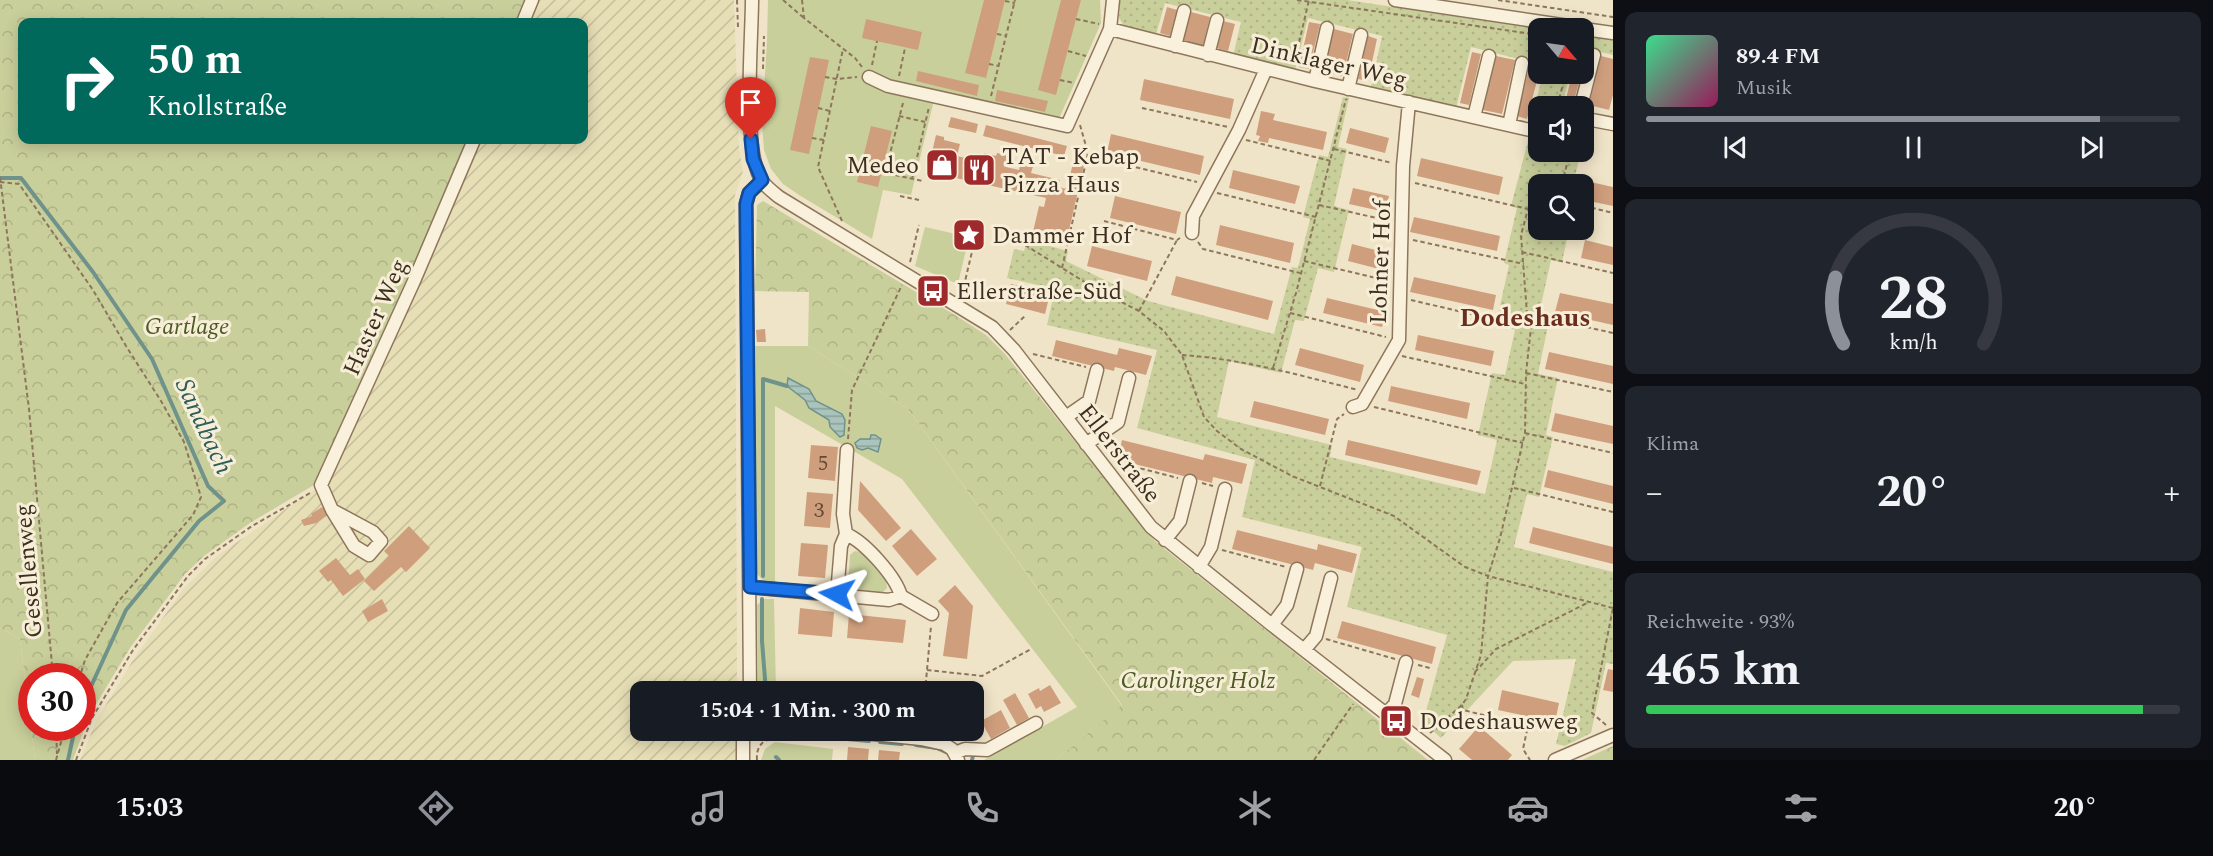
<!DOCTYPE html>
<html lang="de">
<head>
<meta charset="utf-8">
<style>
  :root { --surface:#171b24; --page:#20242c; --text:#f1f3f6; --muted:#9ea1a6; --line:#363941; --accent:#8c9099 }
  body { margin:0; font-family:Spectral,serif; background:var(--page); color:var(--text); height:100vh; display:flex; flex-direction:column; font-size:22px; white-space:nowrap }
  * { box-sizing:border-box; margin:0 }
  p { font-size:20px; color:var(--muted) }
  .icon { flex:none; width:33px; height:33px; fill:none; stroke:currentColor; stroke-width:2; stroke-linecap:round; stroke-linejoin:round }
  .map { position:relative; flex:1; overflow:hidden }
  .panel { display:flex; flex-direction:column; gap:12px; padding:12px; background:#0d0f14; width:600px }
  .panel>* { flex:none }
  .hud { position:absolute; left:18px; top:18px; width:570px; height:126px; border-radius:12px; box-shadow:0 3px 15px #0003; background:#00695c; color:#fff; overflow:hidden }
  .needle { width:39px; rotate:119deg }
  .buttons { position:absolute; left:1528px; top:18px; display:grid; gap:12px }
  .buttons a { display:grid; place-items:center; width:66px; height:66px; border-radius:12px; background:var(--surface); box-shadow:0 3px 15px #0003; font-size:30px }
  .speed { position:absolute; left:18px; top:663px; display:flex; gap:12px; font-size:30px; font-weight:700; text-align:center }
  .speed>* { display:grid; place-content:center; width:78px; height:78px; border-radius:50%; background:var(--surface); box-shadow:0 3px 15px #0003; line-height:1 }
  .speed .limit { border:9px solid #d22; background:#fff; color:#111 }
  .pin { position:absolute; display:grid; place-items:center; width:51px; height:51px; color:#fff; margin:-62px -26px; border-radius:50% 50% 50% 0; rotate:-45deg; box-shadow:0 0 6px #0007 }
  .pin .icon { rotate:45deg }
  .me { position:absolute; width:66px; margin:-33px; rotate:275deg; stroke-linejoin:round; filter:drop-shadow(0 0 4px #0008) }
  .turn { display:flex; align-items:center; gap:21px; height:126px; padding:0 30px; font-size:27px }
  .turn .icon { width:78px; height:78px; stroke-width:2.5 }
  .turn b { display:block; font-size:42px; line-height:51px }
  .big { font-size:45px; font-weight:700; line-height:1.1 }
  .panel .card { flex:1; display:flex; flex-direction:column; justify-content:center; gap:9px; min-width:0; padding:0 21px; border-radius:12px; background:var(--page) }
  .panel .dial { align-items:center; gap:0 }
  .dial svg { height:156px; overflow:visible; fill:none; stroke:var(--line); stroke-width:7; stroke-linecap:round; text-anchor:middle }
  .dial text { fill:var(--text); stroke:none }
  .song { display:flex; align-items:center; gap:18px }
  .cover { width:72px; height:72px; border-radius:9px; background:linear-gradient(135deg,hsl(150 70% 55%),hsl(330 70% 35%)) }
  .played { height:6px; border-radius:3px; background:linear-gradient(90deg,var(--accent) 85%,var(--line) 85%) }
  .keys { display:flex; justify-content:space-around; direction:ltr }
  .heat { display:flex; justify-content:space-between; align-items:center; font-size:33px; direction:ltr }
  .charge { height:9px; border-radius:4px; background:linear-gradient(90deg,#34c759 93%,var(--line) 0) }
  .trip { position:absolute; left:630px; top:681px; width:354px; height:60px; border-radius:12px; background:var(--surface); box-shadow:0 3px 15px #0003; font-weight:700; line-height:60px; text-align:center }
  .tab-bar { display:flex; height:96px; justify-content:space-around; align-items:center; background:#090b0e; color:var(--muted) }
  .tab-bar .icon { width:42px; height:42px }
  .tab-bar .current { color:var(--accent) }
  .tab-bar b { font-size:27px; color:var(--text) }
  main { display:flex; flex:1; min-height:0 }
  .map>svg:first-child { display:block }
</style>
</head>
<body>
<main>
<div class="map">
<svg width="1613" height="760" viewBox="0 0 1613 760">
  <defs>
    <pattern id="farmland-furrows" width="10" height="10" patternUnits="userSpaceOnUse" patternTransform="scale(1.5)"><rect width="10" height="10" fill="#e6deb5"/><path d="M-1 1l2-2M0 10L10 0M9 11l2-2" fill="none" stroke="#c6bf9b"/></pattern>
    <pattern id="forest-crowns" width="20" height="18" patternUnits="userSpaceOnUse" patternTransform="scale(1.5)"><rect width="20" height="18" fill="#c9cf9b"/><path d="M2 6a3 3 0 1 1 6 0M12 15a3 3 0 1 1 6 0" fill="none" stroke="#aeb285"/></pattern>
    <pattern id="park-dots" width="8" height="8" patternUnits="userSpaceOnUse" patternTransform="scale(1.5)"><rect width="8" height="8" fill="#c9cf9b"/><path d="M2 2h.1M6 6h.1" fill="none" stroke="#aeb285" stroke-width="1.8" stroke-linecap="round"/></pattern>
    <pattern id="water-rules" width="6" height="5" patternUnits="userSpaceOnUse" patternTransform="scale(1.5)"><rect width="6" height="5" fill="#a9c4bc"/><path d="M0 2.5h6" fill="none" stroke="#8ba098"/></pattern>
  </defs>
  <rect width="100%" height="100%" fill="#f0e4c8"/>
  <path fill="url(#farmland-furrows)" d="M535,0H734L739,149L743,171L735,195L737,691L640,692V730L737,731V760H80L97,719L135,657L184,588L218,555L327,481L474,140H584V22H525Z"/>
  <path fill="#c9cf9b" d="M768,0H1100L1101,23L1058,121L936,92L911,195L883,190L872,239L799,195L783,184L771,169L764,150L762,123L767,41Z
    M925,227L969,237L958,284L915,266Z
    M754,346H808L908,409L1122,706L1056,760H984L1077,707L902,479L775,406V584L765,582L757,574Z
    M855,551L861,552L886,580L887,588L882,593L854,590L848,584L850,555Z
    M764,599H774L776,691H760L758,685L757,605Z
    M0,628L20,639L35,760H0Z
    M775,742L833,749L832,760H761L765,749Z"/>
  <path fill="url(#forest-crowns)" fill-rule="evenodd" d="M0,0H524L515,22H22V140H468L431,231L319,482L250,523L204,556L185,574L130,648L89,716L73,760H35L20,639L0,628ZM32,676H82V728H32Z
    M763,201L955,315L986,335L1005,354L1155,541L1428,760H1056L1122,705L908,409L808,346L809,292L755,291L757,205Z
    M1613,746V760H1582Z"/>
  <path fill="url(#park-dots)" d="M1120,0H1347L1539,29V64L1471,47L1456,108L1371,87L1382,36L1308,18L1295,70L1233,56L1241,22L1165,3L1155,38L1126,29L1119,18Z
    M1584,35L1613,39V55L1584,48Z
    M1543,74H1570L1562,106H1539V126L1530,125Z
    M1343,97L1349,98L1338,147L1347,149L1334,206L1349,210L1334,272L1318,268L1304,321L1295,320L1281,373L1229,361L1217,417L1332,445L1330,457L1485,494L1497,440L1478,435L1492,373L1505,375L1515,330L1496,324L1509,265L1504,263L1517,208L1511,206L1528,141L1539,143V152H1581L1573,184H1539V230H1569L1562,262L1551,260L1539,314L1550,316L1538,374L1558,378L1546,435L1553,437L1539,497L1527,494L1514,547L1613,572V664L1606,663L1591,733L1565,746L1556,744L1576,659L1513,661L1441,738L1423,722L1447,635L1347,607L1362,547L1242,517L1255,460L1137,428L1157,350L1047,325L1055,289L1007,278L1014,249L1024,251L1027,240L1068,251L1066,261L1148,301L1274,334L1292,267L1298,268L1310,219L1303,217L1319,155L1328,157Z"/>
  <path fill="url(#water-rules)" stroke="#6f938a" stroke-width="1.5" d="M788,378L809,389L816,401L842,414L845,420L844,435L840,437L830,427L829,420L809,408L805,400L787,386Z
    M871,435H875L881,439L878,452L868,448L862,450L857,448L855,443L860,439H870Z"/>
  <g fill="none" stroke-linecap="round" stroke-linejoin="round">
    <path stroke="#6f938a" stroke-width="4" d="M0,178H21L93,272L152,359L208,486L224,501L199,521L126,610L82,706
      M763,576V379L787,386
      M762,599V641L766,692
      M774,731L835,737
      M847,739L869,741
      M880,742L902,744
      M916,745L937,748L948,753
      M776,757L779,760
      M68,760L75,728
      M972,760L973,756"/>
  </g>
  <path fill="#cf9f7d" d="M984,0H1005L986,78L965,73Z
    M1061,0H1081L1056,95L1038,90Z
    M1167,7L1177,10L1170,36L1160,33Z
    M1191,12L1210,17L1203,46L1183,41Z
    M866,19L922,32L918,50L862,38Z
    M1223,21L1235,24L1228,51L1216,48Z
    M1309,22L1320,24L1309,69L1299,67Z
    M1334,29L1353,34L1343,76L1324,72Z
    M1368,36L1377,39L1368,81L1358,79Z
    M1472,52L1481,54L1469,105L1460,103Z
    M1496,56L1515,60L1502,114L1483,110Z
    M1601,56L1613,59V95L1609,110L1589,105Z
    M810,57L829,60L809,154L790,150Z
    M1530,65L1539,67V73L1527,119L1517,116Z
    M918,71L979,85L977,96L916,81Z
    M1572,74H1581L1574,101L1566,99Z
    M1144,79L1234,99L1230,119L1140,100Z
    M997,90L1048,101L1045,112L995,101Z
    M1261,111L1275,114L1273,120L1327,132L1323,150L1269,138L1268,143L1258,141L1260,136L1256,135Z
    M951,117L978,124L976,133L948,127Z
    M986,125L1067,146L1064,156L983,136Z
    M871,126L892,131L878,187L857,182Z
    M1350,128L1389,138L1385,153L1346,143Z
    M1111,134L1204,156L1200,175L1107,153Z
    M936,135L944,137V140L960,144L957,156L982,162L984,153L996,156L997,153L1009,156L1006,167L1019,170L1022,157L1035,160L1031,173L1060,180L1058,187L1067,189L1075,154L1086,157L1069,230L1066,229L1063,243L1032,236L1039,206L1044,207L1046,198L947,176L946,179L927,174Z
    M1421,158L1503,177L1499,195L1417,176Z
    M1233,170L1300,186L1295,204L1229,188Z
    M1586,181L1613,187V206L1584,200Z
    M1353,188L1389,196L1385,212L1349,204Z
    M1115,196L1181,212L1176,234L1110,218Z
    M1414,217L1500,236L1497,251L1410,232Z
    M1220,225L1294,243L1290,263L1216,245Z
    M1585,240L1613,247V265L1581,258Z
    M1352,244L1387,253L1383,270L1348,261Z
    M1092,246L1152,261L1147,281L1087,266Z
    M1176,276L1273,301L1268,320L1171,295Z
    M1414,277L1496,295L1493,310L1410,292Z
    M1011,284L1050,294L1045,314L1006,304Z
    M1560,293L1613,304V325L1555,312Z
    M1327,298L1386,312L1382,327L1323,313Z
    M765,329L766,342H757L756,330Z
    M1418,335L1494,351L1491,366L1415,350Z
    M1056,340L1117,355L1119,348L1152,356L1146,375L1115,367L1114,371L1052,356Z
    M1300,348L1364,365L1360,382L1295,365Z
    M1549,352L1613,366V384L1545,369Z
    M1391,386L1470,403L1467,419L1388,401Z
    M1254,401L1329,419L1325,435L1250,417Z
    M1555,413L1613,426V444L1551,431Z
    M1122,440L1203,460L1205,454L1247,464L1242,484L1213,477L1212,483L1118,460Z
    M1348,440L1481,471L1477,485L1345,455Z
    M811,445L838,447L835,481L808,478Z
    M1548,470L1613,486V504L1544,487Z
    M860,481L901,528L886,541L858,510Z
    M807,492L833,494L830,528L804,526Z
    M322,507L328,515L316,523L304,526L301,520L312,516L311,514Z
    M409,526L430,548L406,572L401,567L374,591L364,581L389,556L384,551Z
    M1533,527L1613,547V564L1529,543Z
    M911,529L937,559L917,576L892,546Z
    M1237,530L1317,550L1318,544L1357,554L1352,573L1315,563L1313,570L1232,549Z
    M801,543L828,545L825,578L798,576Z
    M336,558L350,575L358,569L365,579L343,596L331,580L328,582L319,571Z
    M955,585L973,606L967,659L943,656L949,613L938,601Z
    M382,599L388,611L368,622L362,611Z
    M800,608L834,612L832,637L798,634Z
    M849,614L906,620L903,643L847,638Z
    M1342,621L1436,647L1432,664L1337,638Z
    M1608,669L1613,670V692L1603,690Z
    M1417,677L1424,679L1419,698L1411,695Z
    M1050,685L1061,703L1044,712L1041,706L1036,709L1028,694L1039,688L1040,691Z
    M1502,690L1559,703L1555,722L1498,710Z
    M1015,693L1029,718L1017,725L1003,700Z
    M1001,710L1010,728L991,739L981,721Z
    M1479,726L1512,755L1508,760H1472L1459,749Z
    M848,747L869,749L868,760H847Z
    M879,750L900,752L899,760H878Z"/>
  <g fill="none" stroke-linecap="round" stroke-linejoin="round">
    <g stroke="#8d765c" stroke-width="15">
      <path id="minor" d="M752,0C752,39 742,152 762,181C766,187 773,192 779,197L992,327L1014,350L1151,527L1272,625L1445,760
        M1395,0L1582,28
        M523,22L532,0
        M1110,29L1315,81L1539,132
        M1584,29L1613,33
        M1175,46L1184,11
        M1208,55L1217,20
        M869,77L888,86L1067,126L1110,29L1113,0
        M1315,81L1327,28
        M1348,89L1361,35
        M1581,106L1594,55
        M1474,117L1489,56
        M1584,121L1592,120L1613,124
        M1509,125L1522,63
        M1192,233L1193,216L1239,130L1266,69
        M1353,407L1362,404L1399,340L1403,166L1409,102
        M1066,417L1089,401L1097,370
        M1086,444L1118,422L1129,378
        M332,510L373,532L381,541L369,555L354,546L332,510L321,485L414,281L474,140
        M846,534L843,514L847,450
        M1165,540L1180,521L1190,481
        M1199,567L1211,547L1225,489
        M750,587L889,600L901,596C896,577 865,542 846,534L841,546L837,594
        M901,596L932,614
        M1272,625L1287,605L1297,569
        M1304,650L1316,636L1331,578
        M750,692L746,204L749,193L762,181
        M1386,714L1395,704L1406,662
        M835,730L921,739L944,744L952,749L958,760
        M955,753L965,749L987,750L1036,723
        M743,760V730
        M1555,760L1613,735"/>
    </g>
    <path stroke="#8d765c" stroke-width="2" stroke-dasharray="4.5 3" stroke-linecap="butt" d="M737,0L738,27
      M783,0L804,18
      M802,0L804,18L855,58L862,67
      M1297,0L1539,35
      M1498,0L1613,17
      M1005,1L1015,3
      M1076,19L1099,24
      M997,34L1007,36
      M1068,51L1086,56
      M989,64L999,66
      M1294,64L1309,0
      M872,65L877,41
      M763,69L764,36
      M899,76L905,48
      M825,77L837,79L857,77
      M1060,80L1074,83
      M1377,83L1379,74L1381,75
      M991,96L1015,0
      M903,103L885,173L923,181
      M1557,106L1566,74
      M818,108L830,111
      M1142,108L1228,127
      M899,116L925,122
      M812,138L824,140
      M1246,140L1331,161
      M1334,149L1392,163
      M1114,162L1197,182
      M0,177L29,409L53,676
      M912,179L929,107
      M0,182L19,184L93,290L126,346L161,401L184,442L201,497L193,515L117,603L85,660L80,676
      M1415,183L1528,209
      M1562,184L1570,152
      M1217,193L1316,217
      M900,196L919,200
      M1319,205L1390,221
      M1584,206L1613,213
      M842,221L818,167L843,49
      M1104,221L1177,240L1180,238
      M1413,240L1524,264
      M1198,242L1203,249L1300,273
      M1025,245L1096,289L1139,311L1164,331L1182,355L1204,417L1217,431L1241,449L1292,476L1394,516L1465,567L1488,576L1613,608
      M1522,252L1613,273
      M1304,261L1389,281
      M910,262L919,225
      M1062,268L1088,153L1080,125
      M962,294L975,239
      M1411,300L1531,328
      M1139,311L1177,240
      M1290,313L1386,337
      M1528,314L1613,333
      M1010,330L1026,315
      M1033,354L1086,367
      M1182,355C1242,359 1299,375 1358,390
      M1402,356L1525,384
      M1273,368L1296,293L1346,99
      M1526,373L1613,392
      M1374,407L1523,443
      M1525,433L1613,453
      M848,439L852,390L902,285
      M1128,476L1139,468L1178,478
      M1202,483L1213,486
      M1320,486L1337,419L1344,414
      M1514,488L1613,512
      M1222,550L1286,567
      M1326,639L1395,659
      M1418,665L1430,668
      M927,670L982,676L1031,649
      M1475,672L1496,649L1589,602
      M925,692L931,626
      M1462,705L1463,710L1528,726L1523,749L1530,760
      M1606,725L1592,713L1613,608
      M56,728L57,754
      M1430,733L1462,705L1466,699L1481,655L1488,576L1500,538L1525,433L1526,373L1531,328L1527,314L1521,235L1528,209L1539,203
      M56,760L65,728
      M76,760L92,718L133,650L188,576L205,559L252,526L312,492
      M757,760C756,747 762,740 774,738
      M1314,760L1353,704"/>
    <use href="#minor" stroke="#faf1dc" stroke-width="12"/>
  </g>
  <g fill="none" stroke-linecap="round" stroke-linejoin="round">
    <g stroke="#114b97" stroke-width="15">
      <path id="route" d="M751,139L753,159L762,180L749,193L746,204L750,587L837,594"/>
    </g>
    <use href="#route" stroke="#1a73e8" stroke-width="10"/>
  </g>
  <defs>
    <g id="shop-square" transform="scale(1.725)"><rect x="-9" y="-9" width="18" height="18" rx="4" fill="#9e2a2b" stroke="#f7eed8"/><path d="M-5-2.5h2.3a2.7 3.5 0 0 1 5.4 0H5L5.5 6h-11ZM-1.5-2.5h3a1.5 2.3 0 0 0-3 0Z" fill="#fff"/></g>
    <g id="restaurant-square" transform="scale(1.725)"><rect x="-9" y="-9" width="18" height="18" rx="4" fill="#9e2a2b" stroke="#f7eed8"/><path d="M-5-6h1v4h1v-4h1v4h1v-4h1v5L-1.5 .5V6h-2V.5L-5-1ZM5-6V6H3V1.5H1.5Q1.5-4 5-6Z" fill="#fff"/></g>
    <g id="sight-square" transform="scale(1.725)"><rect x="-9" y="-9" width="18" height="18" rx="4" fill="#9e2a2b" stroke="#f7eed8"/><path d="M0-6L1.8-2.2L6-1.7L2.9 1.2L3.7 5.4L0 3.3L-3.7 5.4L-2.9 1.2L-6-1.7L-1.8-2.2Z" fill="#fff"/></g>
    <g id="bus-square" transform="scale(1.725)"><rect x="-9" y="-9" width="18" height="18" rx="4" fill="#9e2a2b" stroke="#f7eed8"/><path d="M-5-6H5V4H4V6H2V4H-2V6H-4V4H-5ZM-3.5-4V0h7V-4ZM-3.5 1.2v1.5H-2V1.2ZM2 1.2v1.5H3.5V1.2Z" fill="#fff"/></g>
  </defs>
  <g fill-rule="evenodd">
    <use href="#shop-square" x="942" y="165"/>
    <use href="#restaurant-square" x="979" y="170"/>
    <use href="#sight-square" x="969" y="235"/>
    <use href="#bus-square" x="933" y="291"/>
    <use href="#bus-square" x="1396" y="721"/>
  </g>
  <g text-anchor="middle" stroke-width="6" stroke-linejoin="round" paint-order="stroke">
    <g font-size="21" fill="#624a37">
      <text x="823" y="470">5</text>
      <text x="819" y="517">3</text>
    </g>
    <g font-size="24" fill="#3d2e20" stroke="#f7eed8">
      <text transform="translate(1329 62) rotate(13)" y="8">Dinklager Weg</text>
      <text transform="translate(1380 262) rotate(-88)" y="8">Lohner Hof</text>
      <text transform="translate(375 317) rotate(-66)" y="8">Haster Weg</text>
      <text transform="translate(1120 453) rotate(52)" y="8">Ellerstraße</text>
      <text transform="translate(28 571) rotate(-95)" y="8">Gesellenweg</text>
    </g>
    <g font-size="24" fill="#3d2e20" stroke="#f7eed8" text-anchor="start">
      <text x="1002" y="164">TAT - Kebap<tspan x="1002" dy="28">Pizza Haus</tspan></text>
      <text x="919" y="173" text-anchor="end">Medeo</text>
      <text x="992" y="243">Dammer Hof</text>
      <text x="956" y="299">Ellerstraße-Süd</text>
      <text x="1419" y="729">Dodeshausweg</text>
    </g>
    <g font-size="24" font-style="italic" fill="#4d5a26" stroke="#f7eed8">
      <text x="187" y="334">Gartlage</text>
      <text x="1198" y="688">Carolinger Holz</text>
    </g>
    <g font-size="26" font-weight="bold" fill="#6b2e1e" stroke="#f7eed8">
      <text x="1525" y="326">Dodeshaus</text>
    </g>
    <g font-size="26" font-style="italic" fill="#2f5d5a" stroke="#f7eed8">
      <text transform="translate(205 426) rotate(65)" y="9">Sandbach</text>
    </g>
  </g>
</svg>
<div class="buttons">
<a><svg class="needle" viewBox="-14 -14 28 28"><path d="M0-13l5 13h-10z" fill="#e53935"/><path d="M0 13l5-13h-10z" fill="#9ea1a6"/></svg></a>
<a><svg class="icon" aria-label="sound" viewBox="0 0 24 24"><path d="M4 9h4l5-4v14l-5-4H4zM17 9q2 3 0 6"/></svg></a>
<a><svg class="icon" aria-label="search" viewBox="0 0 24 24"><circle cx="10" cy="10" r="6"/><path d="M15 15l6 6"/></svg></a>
</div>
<div class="speed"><div class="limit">30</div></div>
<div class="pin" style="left:751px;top:139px;background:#d93025"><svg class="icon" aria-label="arrive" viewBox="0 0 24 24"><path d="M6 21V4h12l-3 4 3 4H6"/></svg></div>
<svg class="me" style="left:837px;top:594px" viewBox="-20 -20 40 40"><path d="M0-17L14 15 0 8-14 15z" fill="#1a73e8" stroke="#fff" stroke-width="4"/></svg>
<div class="trip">15:04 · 1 Min. · 300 m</div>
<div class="hud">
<div class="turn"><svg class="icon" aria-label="right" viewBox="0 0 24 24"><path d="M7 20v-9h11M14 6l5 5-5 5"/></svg><div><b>50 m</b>Knollstraße</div></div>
</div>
</div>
<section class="panel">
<div class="card">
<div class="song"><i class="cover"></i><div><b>89.4 FM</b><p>Musik</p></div></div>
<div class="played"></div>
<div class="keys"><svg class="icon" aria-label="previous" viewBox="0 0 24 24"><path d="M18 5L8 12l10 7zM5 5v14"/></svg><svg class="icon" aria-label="pause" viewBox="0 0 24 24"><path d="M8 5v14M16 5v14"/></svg><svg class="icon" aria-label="next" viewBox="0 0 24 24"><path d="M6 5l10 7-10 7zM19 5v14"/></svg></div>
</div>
<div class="card dial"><svg viewBox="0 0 100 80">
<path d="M14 69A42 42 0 1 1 86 69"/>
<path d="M14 69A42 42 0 0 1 10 35" stroke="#8c9099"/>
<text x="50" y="56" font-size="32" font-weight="700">28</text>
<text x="50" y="72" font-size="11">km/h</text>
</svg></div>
<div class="card"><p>Klima</p>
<div class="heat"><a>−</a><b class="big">20°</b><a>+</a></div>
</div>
<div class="card"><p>Reichweite · 93%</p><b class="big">465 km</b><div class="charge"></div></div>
</section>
</main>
<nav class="tab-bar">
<b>15:03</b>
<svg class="icon current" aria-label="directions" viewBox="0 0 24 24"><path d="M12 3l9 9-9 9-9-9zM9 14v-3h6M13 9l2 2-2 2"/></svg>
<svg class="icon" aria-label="music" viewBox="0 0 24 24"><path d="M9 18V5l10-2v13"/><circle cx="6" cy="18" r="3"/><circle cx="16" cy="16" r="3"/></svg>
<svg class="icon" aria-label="phone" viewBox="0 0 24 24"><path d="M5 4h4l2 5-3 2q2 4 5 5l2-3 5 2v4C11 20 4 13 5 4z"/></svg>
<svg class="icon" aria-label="climate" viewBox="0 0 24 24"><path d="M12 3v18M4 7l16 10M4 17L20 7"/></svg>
<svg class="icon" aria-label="car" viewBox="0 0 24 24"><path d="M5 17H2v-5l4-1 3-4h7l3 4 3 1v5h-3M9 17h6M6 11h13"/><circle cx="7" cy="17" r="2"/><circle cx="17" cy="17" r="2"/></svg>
<svg class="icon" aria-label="filters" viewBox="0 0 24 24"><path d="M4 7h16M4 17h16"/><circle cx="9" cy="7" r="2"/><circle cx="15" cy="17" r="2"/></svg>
<b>20°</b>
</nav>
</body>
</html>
